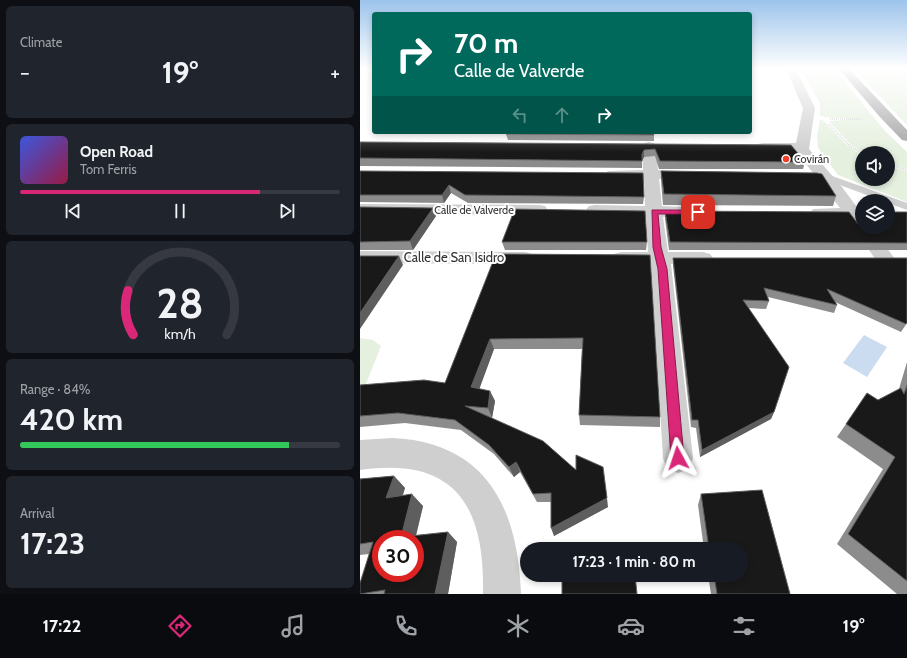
<!DOCTYPE html>
<html lang="en">
<head>
<meta charset="utf-8">
<style>
  :root { --surface:#171b24; --page:#20242c; --text:#f1f3f6; --muted:#9ea1a6; --line:#363941; --accent:#db2777 }
  body { margin:0; font-family:Cabin,sans-serif; background:var(--page); color:var(--text); height:100vh; display:flex; flex-direction:column; font-size:15px; white-space:nowrap }
  * { box-sizing:border-box; margin:0 }
  p { font-size:13px; color:var(--muted) }
  .icon { flex:none; width:22px; height:22px; fill:none; stroke:currentColor; stroke-width:2; stroke-linecap:round; stroke-linejoin:round }
  .map { position:relative; flex:1; overflow:hidden }
  .sheet { display:flex; flex-direction:column; gap:6px; padding:6px; background:#0d0f14; width:360px }
  .sheet>* { flex:none }
  .banner { position:absolute; left:12px; top:12px; width:380px; height:122px; border-radius:4px; box-shadow:0 2px 6px #0003; background:#00695c; color:#fff; overflow:hidden }
  .fabs { position:absolute; left:495px; top:146px; display:grid; gap:8px }
  .fabs a { display:grid; place-items:center; width:40px; height:40px; border-radius:50%; background:var(--surface); box-shadow:0 2px 6px #0003; font-size:20px }
  .speed { position:absolute; left:12px; top:530px; display:flex; gap:8px; font-size:20px; font-weight:700; text-align:center }
  .speed>* { display:grid; place-content:center; width:52px; height:52px; border-radius:50%; background:var(--surface); box-shadow:0 2px 6px #0003; line-height:1 }
  .speed .limit { border:6px solid #d22; background:#fff; color:#111 }
  .pin { position:absolute; display:grid; place-items:center; width:34px; height:34px; color:#fff; margin:-17px; border-radius:8px; box-shadow:0 2px 6px #0006 }
  .me { position:absolute; width:44px; margin:-22px; rotate:355deg; stroke-linejoin:round; filter:drop-shadow(0 0 3px #0008) }
  .turn { display:flex; align-items:center; gap:14px; height:84px; padding:0 16px; font-size:18px }
  .turn .icon { width:52px; height:52px; stroke-width:2.5 }
  .turn b { display:block; font-size:28px; line-height:34px }
  .lanes { display:flex; align-items:center; height:38px; padding:0 16px; background:#0003; justify-content:center; gap:20px; direction:ltr }
  .lanes .off { opacity:.35 }
  .big { font-size:30px; font-weight:800; line-height:1.1 }
  .sheet .card { flex:1; display:flex; flex-direction:column; justify-content:center; gap:6px; min-width:0; padding:0 14px; border-radius:6px; background:var(--page) }
  .sheet .dial { align-items:center; gap:0 }
  .dial svg { height:104px; overflow:visible; fill:none; stroke:var(--line); stroke-width:7; stroke-linecap:round; text-anchor:middle }
  .dial text { fill:var(--text); stroke:none }
  .song { display:flex; align-items:center; gap:12px }
  .cover { width:48px; height:48px; border-radius:6px; background:linear-gradient(135deg,hsl(230 70% 55%),hsl(340 70% 35%)) }
  .played { height:4px; border-radius:2px; background:linear-gradient(90deg,var(--accent) 75%,var(--line) 75%) }
  .keys { display:flex; justify-content:space-around; direction:ltr }
  .heat { display:flex; justify-content:space-between; align-items:center; font-size:22px; direction:ltr }
  .charge { height:6px; border-radius:3px; background:linear-gradient(90deg,#34c759 84%,var(--line) 0) }
  .trip { position:absolute; left:160px; top:542px; width:228px; height:40px; border-radius:20px; background:var(--surface); box-shadow:0 2px 6px #0003; font-weight:800; line-height:40px; text-align:center }
  .menu { display:flex; height:64px; justify-content:space-around; align-items:center; background:#090b0e; color:var(--muted) }
  .menu .icon { width:28px; height:28px }
  .menu .on { color:var(--accent) }
  .menu b { font-size:18px; color:var(--text) }
  main { display:flex; flex:1; min-height:0 }
  .map>svg:first-child { display:block }
</style>
</head>
<body>
<main>
<section class="sheet">
<div class="card"><p>Climate</p>
<div class="heat"><a>−</a><b class="big">19°</b><a>+</a></div>
</div>
<div class="card">
<div class="song"><i class="cover"></i><div><b>Open Road</b><p>Tom Ferris</p></div></div>
<div class="played"></div>
<div class="keys"><svg class="icon" aria-label="previous" viewBox="0 0 24 24"><path d="M18 5L8 12l10 7zM5 5v14"/></svg><svg class="icon" aria-label="pause" viewBox="0 0 24 24"><path d="M8 5v14M16 5v14"/></svg><svg class="icon" aria-label="next" viewBox="0 0 24 24"><path d="M6 5l10 7-10 7zM19 5v14"/></svg></div>
</div>
<div class="card dial"><svg viewBox="0 0 100 80">
<path d="M14 69A42 42 0 1 1 86 69"/>
<path d="M14 69A42 42 0 0 1 10 35" stroke="#db2777"/>
<text x="50" y="56" font-size="32" font-weight="700">28</text>
<text x="50" y="72" font-size="11">km/h</text>
</svg></div>
<div class="card"><p>Range · 84%</p><b class="big">420 km</b><div class="charge"></div></div>
<div class="card"><p>Arrival</p><b class="big">17:23</b></div>
</section>
<div class="map">
<svg width="547" height="594" viewBox="0 0 547 594">
  <rect width="100%" height="100%" fill="#fff"/>
  <path fill="#e5f0df" d="M440,69H474L525,131L547,152V169L528,163V153L501,152L490,144L469,121L487,120L486,118H472L460,116V103Z
    M494,69H547V125Z
    M460,119L465,122L485,143L502,156V179H528V166L547,171V202L478,175L458,148L457,136Z
    M0,338L13,340L21,346L0,399Z"/>
  <path fill="#cbdbf0" d="M504,335L527,347L507,377L483,363Z"/>
  <g fill="none" stroke-linecap="round" stroke-linejoin="round">
    <path stroke="#cfcfcf" stroke-width="1" stroke-dasharray="1 1" stroke-linecap="butt" d="M0,78L14,77"/>
    <path stroke="#cfcfcf" stroke-width="1.5" stroke-dasharray="1 1" stroke-linecap="butt" d="M470,119H501
      M469,124L489,145L502,154
      M528,164L547,170"/>
    <path fill="#cfcfcf" fill-rule="evenodd" d="M464,173L547,203V210L528,203V201H523L461,178V174Z"/>
    <path fill="#cfcfcf" fill-rule="evenodd" d="M426,69H436L455,108L449,149L482,187L502,214V227H511L535,259L532,263L525,265L518,263L487,218L453,217L450,213L453,209L480,208L436,151H403L398,150L396,147L398,144L403,143H436L443,108Z
      M289,142L294,143L296,146L298,170L335,172L338,175L335,178L299,179L302,206L341,208L344,212L341,216L303,217L308,252H343L350,254L353,258L350,262L343,264H311L333,458L329,469L318,473L307,469L303,458L291,264H261L254,262L251,258L254,254L261,252H288L286,216L235,215L229,214L226,210L229,206L235,205L285,206L284,179L248,177L245,174L248,171L283,170L282,146L284,143Z
      M0,204L179,205L185,206L188,210L185,214L179,215L0,214Z
      M0,251L165,252L172,254L175,258L172,262L165,264L0,263Z
      M32,438C127,442 158,509 161,594H123C125,507 96,456 0,470V440Z"/>
    <path fill="#a2a2a2" fill-rule="evenodd" d="M479,69H489L547,130V141L542,140L519,116Z"/>
  </g>
  <path fill="#8c8c8c" d="M146,134L294,135V141L148,140Z
    M0,142L431,145L445,162L443,169H299L295,156L284,157L282,161V168L0,166Z
    M0,171L284,197L283,204L108,203L91,193L84,203L0,202Z
    M301,171L476,196L473,206L303,205L301,181Z
    M0,207L73,208L76,216L53,250H0Z
    M150,209L287,242L286,250H145L142,242L152,217Z
    M305,211L498,224L502,227H528L547,212V250H309L305,219Z
    M136,254L290,255L300,417V427L220,425L219,415L222,349H134L119,389L130,391L135,401L132,418L248,507L194,536L191,502H177L160,472L154,477L134,454L101,430L45,423L0,427V385L85,383Z
    M313,258H547V323L541,332L475,302L477,305L474,313L408,297L409,301L406,309L389,308L414,412L411,419L340,457L336,428L331,427L313,266Z
    M547,362V594H537L477,544L523,469L477,437L486,424L518,400L539,389Z
    M34,476L45,488L43,495L63,506L56,536L88,532L97,542L88,594H0L9,554L0,555V479Z
    M341,494L430,594H351L348,575H381V549H344L338,505Z"/>
  <path fill="#5e5e5e" d="M284,150V157L282,161V154Z
    M89,185L91,193L84,203L82,195Z
    M73,208L76,216L53,250L50,241Z
    M39,256L43,265L0,329V313Z
    M130,339L134,349L116,398L111,387Z
    M130,391L135,401L132,418L128,408Z
    M414,412L411,419L340,457L342,450Z
    M156,462L160,472L154,477L149,467Z
    M34,476L45,488L38,509L26,498Z
    M52,494L63,506L55,539L41,537Z
    M247,498L248,507L194,536L191,528Z
    M88,532L97,542L88,594H75Z"/>
  <path fill="#191919" stroke="#5e5e5e" fill-rule="evenodd" d="M147,132H293L294,135L146,134Z
    M0,142L431,145L445,162L300,161L295,149L284,150L282,154V161L0,158Z
    M0,171L283,173L284,197L105,195L89,185L82,195H0Z
    M301,171L457,173L462,174L476,196L304,194Z
    M0,207L73,208L50,241L0,242Z
    M150,209L285,211L287,242H142L154,211Z
    M305,211L489,212L498,224L502,225V227H528V212H547V243L310,242Z
    M136,254L290,255L300,417L219,415L223,338L130,339L111,387L130,391L128,408L105,406L183,441L216,470V455L243,467L247,498L191,528V493L173,494L156,462L149,467L129,445L95,420L38,413L0,416V385L64,380L85,383Z
    M0,256H39L0,313Z
    M313,258H547V323L546,324L467,289L477,305L404,288L409,301L383,300L429,367L414,412L342,450L338,420H332Z
    M547,385V581L488,534L535,457L486,424L507,393L518,400L541,388L544,394Z
    M34,476L26,498L52,494L41,537L88,532L75,594H24L25,590L0,594V583L13,542L0,544V479ZM21,539H55V573H21Z
    M402,490L430,594H357L354,575H381V549H349L341,494Z
    M223,575H275L277,594H202V578Z"/>
  <linearGradient id="sky" x2="0" y2="1"><stop stop-color="#9cc4eb"/><stop offset="0.45" stop-color="#fff"/><stop offset="1" stop-color="#fff" stop-opacity="0"/></linearGradient>
  <rect width="547" height="152" fill="url(#sky)"/>
  <path fill="#db2777" stroke="#8e194d" d="M292,210H338L342,212L338,214H298L301,247L307,269L324,458L322,462L318,464L313,462L311,458L298,269L293,247Z"/>
  <circle fill="#f63e27" stroke="#fff" stroke-width="1.5" cx="426" cy="159" r="4"/>
  <g text-anchor="middle" stroke-width="4" stroke-linejoin="round" paint-order="stroke">
    <g font-size="11" fill="#323232" stroke="#fff" text-anchor="start">
      <text x="434" y="163">Covirán</text>
    </g>
    <g font-size="11" fill="#323232" stroke="#fff">
      <text x="114" y="214">Calle de Valverde</text>
    </g>
    <g font-size="13" fill="#323232" stroke="#fff">
      <text x="94" y="262">Calle de San Isidro</text>
    </g>
  </g>
</svg>
<div class="fabs">
<a><svg class="icon" aria-label="sound" viewBox="0 0 24 24"><path d="M4 9h4l5-4v14l-5-4H4zM17 9q2 3 0 6"/></svg></a>
<a><svg class="icon" aria-label="layers" viewBox="0 0 24 24"><path d="M12 4l9 5-9 5-9-5zM3 14l9 5 9-5"/></svg></a>
</div>
<div class="speed"><div class="limit">30</div></div>
<div class="pin" style="left:338px;top:212px;background:#d93025"><svg class="icon" aria-label="arrive" viewBox="0 0 24 24"><path d="M6 21V4h12l-3 4 3 4H6"/></svg></div>
<svg class="me" style="left:318px;top:458px" viewBox="-20 -20 40 40"><path d="M0-17L14 15 0 8-14 15z" fill="#db2777" stroke="#fff" stroke-width="4"/></svg>
<div class="trip">17:23 · 1 min · 80 m</div>
<div class="banner">
<div class="turn"><svg class="icon" aria-label="right" viewBox="0 0 24 24"><path d="M7 20v-9h11M14 6l5 5-5 5"/></svg><div><b>70 m</b>Calle de Valverde</div></div>
<div class="lanes"><svg class="icon off" aria-label="left" viewBox="0 0 24 24"><path d="M17 20v-9H6M10 6l-5 5 5 5"/></svg><svg class="icon off" aria-label="ahead" viewBox="0 0 24 24"><path d="M12 20V5M6 11l6-6 6 6"/></svg><svg class="icon" aria-label="right" viewBox="0 0 24 24"><path d="M7 20v-9h11M14 6l5 5-5 5"/></svg></div>
</div>
</div>
</main>
<nav class="menu">
<b>17:22</b>
<svg class="icon on" aria-label="directions" viewBox="0 0 24 24"><path d="M12 3l9 9-9 9-9-9zM9 14v-3h6M13 9l2 2-2 2"/></svg>
<svg class="icon" aria-label="music" viewBox="0 0 24 24"><path d="M9 18V5l10-2v13"/><circle cx="6" cy="18" r="3"/><circle cx="16" cy="16" r="3"/></svg>
<svg class="icon" aria-label="phone" viewBox="0 0 24 24"><path d="M5 4h4l2 5-3 2q2 4 5 5l2-3 5 2v4C11 20 4 13 5 4z"/></svg>
<svg class="icon" aria-label="climate" viewBox="0 0 24 24"><path d="M12 3v18M4 7l16 10M4 17L20 7"/></svg>
<svg class="icon" aria-label="car" viewBox="0 0 24 24"><path d="M5 17H2v-5l4-1 3-4h7l3 4 3 1v5h-3M9 17h6M6 11h13"/><circle cx="7" cy="17" r="2"/><circle cx="17" cy="17" r="2"/></svg>
<svg class="icon" aria-label="filters" viewBox="0 0 24 24"><path d="M4 7h16M4 17h16"/><circle cx="9" cy="7" r="2"/><circle cx="15" cy="17" r="2"/></svg>
<b>19°</b>
</nav>
</body>
</html>
